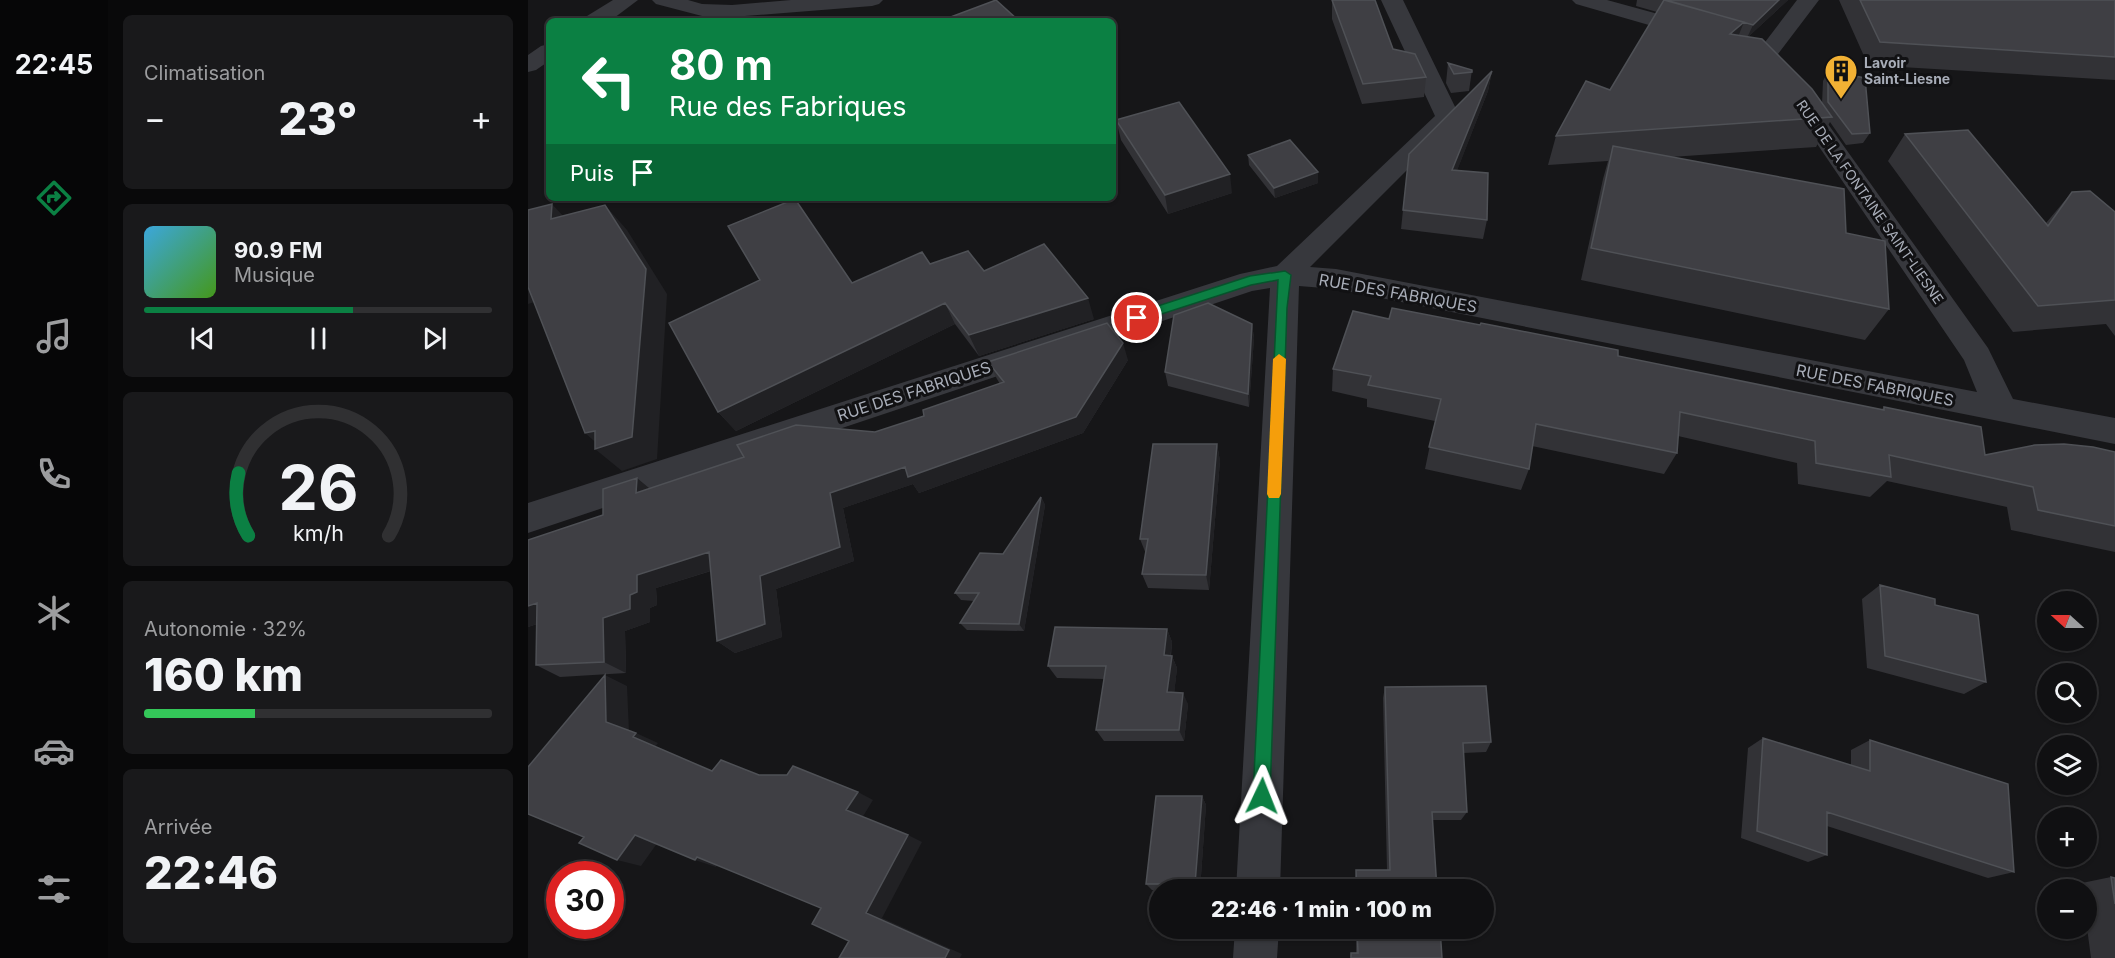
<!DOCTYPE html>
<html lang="fr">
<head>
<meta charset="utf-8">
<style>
  :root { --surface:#101012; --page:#19191b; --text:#f1f3f6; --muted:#9c9d9f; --line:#303032; --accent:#0b8043 }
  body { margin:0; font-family:Inter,sans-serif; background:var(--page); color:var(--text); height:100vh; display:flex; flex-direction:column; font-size:22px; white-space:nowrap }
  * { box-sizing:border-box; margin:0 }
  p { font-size:20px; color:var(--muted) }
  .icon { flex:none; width:33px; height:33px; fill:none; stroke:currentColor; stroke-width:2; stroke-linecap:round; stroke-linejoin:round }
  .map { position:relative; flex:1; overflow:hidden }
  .panel { display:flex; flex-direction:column; gap:15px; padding:15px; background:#09090a; width:420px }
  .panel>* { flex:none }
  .hud { position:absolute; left:18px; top:18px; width:570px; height:183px; border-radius:9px; box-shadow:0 2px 4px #0004,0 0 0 2px var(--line); background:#0b8043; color:#fff; overflow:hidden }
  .needle { width:39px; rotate:291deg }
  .fabs { position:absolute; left:1509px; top:591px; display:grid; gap:12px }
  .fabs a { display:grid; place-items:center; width:60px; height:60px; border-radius:50%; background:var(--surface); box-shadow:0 2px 4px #0004,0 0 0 2px var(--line); font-size:30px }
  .speed { position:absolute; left:18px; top:861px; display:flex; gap:12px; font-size:30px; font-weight:700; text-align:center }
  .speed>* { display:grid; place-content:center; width:78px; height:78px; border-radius:50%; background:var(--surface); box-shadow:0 2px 4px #0004,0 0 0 2px var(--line); line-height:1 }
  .speed .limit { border:9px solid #d22; background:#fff; color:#111 }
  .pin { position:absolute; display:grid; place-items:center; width:51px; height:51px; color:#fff; margin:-26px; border:3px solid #fff; border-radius:50%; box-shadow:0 2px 6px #0007 }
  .me { position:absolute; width:66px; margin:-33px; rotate:2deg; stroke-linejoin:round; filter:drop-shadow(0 0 4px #0008) }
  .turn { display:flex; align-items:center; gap:21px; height:126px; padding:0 24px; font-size:27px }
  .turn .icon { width:78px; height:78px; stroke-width:2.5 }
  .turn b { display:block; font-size:42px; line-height:51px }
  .then { display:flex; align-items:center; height:57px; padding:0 24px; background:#0003; gap:12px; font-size:22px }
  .big { font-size:45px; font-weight:800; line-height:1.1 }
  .panel .widget { flex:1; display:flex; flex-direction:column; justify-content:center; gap:9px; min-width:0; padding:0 21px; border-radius:9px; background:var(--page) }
  .panel .dial { align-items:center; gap:0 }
  .dial svg { height:156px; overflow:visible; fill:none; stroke:var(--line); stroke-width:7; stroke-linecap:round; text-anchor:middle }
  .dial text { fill:var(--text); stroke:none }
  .song { display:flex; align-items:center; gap:18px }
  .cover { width:72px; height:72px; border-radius:9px; background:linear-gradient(135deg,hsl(200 70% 55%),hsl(100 70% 35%)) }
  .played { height:6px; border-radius:3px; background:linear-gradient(90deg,var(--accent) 60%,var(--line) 60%) }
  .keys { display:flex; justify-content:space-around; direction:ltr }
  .heat { display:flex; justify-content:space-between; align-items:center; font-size:33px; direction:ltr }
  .charge { height:9px; border-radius:4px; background:linear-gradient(90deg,#34c759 32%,var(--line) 0) }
  .trip { position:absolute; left:621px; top:879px; width:345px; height:60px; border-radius:30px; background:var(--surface); box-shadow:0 2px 4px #0004,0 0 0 2px var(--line); font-weight:800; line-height:60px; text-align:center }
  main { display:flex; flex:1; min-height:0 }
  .tab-bar { display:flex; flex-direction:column; width:108px; justify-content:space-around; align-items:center; background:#060607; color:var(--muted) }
  .tab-bar .icon { width:42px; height:42px }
  .tab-bar .active { color:var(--accent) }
  .tab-bar b { font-size:27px; color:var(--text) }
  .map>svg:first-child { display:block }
</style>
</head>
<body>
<main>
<nav class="tab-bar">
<b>22:45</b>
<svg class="icon active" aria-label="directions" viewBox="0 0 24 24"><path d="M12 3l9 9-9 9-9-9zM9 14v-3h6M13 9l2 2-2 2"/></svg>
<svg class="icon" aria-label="music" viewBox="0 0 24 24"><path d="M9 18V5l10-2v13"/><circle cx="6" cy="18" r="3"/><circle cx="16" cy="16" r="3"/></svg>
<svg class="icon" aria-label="phone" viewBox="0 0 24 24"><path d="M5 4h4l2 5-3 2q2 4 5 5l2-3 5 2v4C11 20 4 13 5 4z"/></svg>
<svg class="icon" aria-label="climate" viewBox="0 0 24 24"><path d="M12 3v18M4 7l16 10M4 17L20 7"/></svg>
<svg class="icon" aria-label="car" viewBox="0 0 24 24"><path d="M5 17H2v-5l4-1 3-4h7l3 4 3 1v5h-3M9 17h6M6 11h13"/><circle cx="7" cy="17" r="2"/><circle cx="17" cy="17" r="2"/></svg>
<svg class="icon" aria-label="filters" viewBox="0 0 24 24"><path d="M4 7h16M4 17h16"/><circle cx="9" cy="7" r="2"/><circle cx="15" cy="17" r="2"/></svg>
</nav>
<section class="panel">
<div class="widget"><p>Climatisation</p>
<div class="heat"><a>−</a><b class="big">23°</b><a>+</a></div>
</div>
<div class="widget">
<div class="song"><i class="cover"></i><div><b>90.9 FM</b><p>Musique</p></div></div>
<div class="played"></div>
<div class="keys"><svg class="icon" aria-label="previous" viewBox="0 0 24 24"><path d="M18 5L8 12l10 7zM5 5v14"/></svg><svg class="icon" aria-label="pause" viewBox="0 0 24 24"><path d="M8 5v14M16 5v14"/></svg><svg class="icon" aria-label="next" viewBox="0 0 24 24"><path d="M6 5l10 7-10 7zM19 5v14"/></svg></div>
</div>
<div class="widget dial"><svg viewBox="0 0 100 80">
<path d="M14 69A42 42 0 1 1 86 69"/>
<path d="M14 69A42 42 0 0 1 9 37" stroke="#0b8043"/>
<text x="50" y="56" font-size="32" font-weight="700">26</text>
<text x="50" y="72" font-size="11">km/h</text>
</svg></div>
<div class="widget"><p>Autonomie · 32%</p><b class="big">160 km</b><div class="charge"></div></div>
<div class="widget"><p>Arrivée</p><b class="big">22:46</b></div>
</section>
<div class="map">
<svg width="1587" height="958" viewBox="0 0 1587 958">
  <rect width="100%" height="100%" fill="#161618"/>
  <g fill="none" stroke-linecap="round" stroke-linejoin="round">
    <path fill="#37383d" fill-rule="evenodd" d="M85,0H110L82,21H56L59,16Z
      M124,0H160L174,4L204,5L263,0H355L351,4L344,6L204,17L174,16L128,4Z
      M853,0H875L932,117L782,267L808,269L1449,392L1436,360L1228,54L1269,0H1291L1250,54L1460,348L1485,399L1587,418V444L808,289L771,286L752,890H708L742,288L724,291L0,533V503L712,274L749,266L907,116Z
      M1044,0H1079L1174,26L1177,31L1174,36L1166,38L1048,4Z
      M21,44V61L8,70L0,72V55L13,46Z
      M707,928H751L749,958H705Z"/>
  </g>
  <path fill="#323236" d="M804,0L865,49L898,77L896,97L834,104L804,19Z
    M1109,0H1260L1220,37L1294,104L1295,81L1300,71L1342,133L1335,143L1318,145L1302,122L1288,147L1143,157L1318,233L1361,309L1337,340L1053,280L1075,179L1080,161L1020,165L1028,136L1082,90L1129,12L1108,6Z
    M1311,0H1587V80L1340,65Z
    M920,63L944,70L941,91L923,93L918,83Z
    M964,71L960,91L929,170L959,220L955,239L873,229L881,154Z
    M588,120L704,193L640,214L593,140Z
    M1377,134L1518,223L1544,192L1587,212V336L1578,324L1485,332L1360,161Z
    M720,155L790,183L747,198L721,165Z
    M402,264L456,271L566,319L451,356L427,324L208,431L190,412L324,283Z
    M861,319L1090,356L1353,410L1356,407L1457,455L1587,452V552L1483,530L1479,507L1359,481L1342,497L1270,484L1269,463L1150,436L1149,453L1136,474L1004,446L1001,469L993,490L897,469L907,421L839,407V399L804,391L805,369Z
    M724,324L726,338L721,407L640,386L637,372Z
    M600,360L555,433L391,493L385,484L315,508L326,561L248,589L254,637L207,653L189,641L183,571L128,588L129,605L122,608V622L97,631L98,673L32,677L8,665L9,624L0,627V540L75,515L122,488L347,432L396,416L472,384L469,379L460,362Z
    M689,444L692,461L681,590L620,588L614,574L618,554L612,539Z
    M513,497L517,505L496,631L439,630L432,623L446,601L433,600L427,593L475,554Z
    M1352,585L1407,605L1458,682L1436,694L1339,668L1334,599Z
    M639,629L644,642L643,656H644L649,668L646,693L660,704L656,741H576L568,730L576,679L529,678L520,666Z
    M857,687L963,742L958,752L935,753L939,812L933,820H904L909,890H827V876L828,870H859L855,698Z
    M1235,738L1323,765V750L1342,740L1486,872L1460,878L1299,826V855L1280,862L1213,838L1220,748Z
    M674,796L678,805L672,890H624L618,884Z
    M1583,877L1587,878V958H1563L1558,920V890H1555L1554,883Z
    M828,928H912L914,958H822L823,953H828Z"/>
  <path fill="#212124" d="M1251,0H1260L1219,38L1225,25Z
    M1216,22L1204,52L1202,34Z
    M964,71L960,91L922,189L924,170Z
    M790,172V183L747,198L746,188Z
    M702,174L704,193L640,214L637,195Z
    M24,204L47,229L23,219Z
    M77,205L99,230L139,294L129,459L94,471L67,449L73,447L57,433L67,431Z
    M0,279L20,298L0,304Z
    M560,298L566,319L451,356L441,335Z
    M417,303L427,324L208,431L190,412Z
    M724,324L726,338L721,407L720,394Z
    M595,343L600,360L555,433L391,493L385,484L315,508L326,561L248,589L254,637L207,653L189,641L232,576L302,493Z
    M689,444L692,461L681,590L678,575Z
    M109,478L127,493H108Z
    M513,497L517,505L496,631L491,624Z
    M181,552L198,566L128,588L129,605L122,608V622L97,631L98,673L76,662L75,618L102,595L109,575Z
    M9,603L32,616L0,627V606Z
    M639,629L644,642L641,668L636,655Z
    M644,656L649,668L645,704L639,692Z
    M77,675L99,686L101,732L78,722Z
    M655,693L660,704L656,741L651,730Z
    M108,733L130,743L127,747L105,737Z
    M330,792L345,800L334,818L318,810Z
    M674,796L678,805L672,890L667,884Z
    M107,835L130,842L113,866L89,860Z
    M380,835L394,842L354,918L434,954L432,958H417L338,913Z
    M169,857L190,863L188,867L167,860Z"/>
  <path fill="#3f3f44" stroke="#4f5156" stroke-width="1.5" d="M468,0L491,21H412Z
    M804,0H847L865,49L887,54L898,77L835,84Z
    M1136,0L1216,22L1202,34L1234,39L1284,89L1304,117L1028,136L1058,81L1082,90Z
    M1138,0H1251L1225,25Z
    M1332,0H1587V57L1352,42Z
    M920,63L944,70V72L926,74Z
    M964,71L924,170L960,173L959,220L875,210L881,154Z
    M1300,71L1337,78L1342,133L1324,134L1300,102Z
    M651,102L702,174L637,195L588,120Z
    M1440,130L1520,226L1544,192L1562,191L1587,212V300L1510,306L1377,134Z
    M762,140L790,172L746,188L720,155Z
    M1085,146L1316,189L1318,233L1357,241L1361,309L1063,248Z
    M267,199L324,283L394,252L402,264L440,251L456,271L516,244L560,298L441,335L417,303L190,412L141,323L232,280L200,226Z
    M24,204L23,219L77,205L118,269L104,437L67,449V431L57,433L0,287V210Z
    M680,303L724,324L720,394L637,372L646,315Z
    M864,308L952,325L953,323L968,326L1090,350V356L1356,410V407L1453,427L1457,455L1507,445L1536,444L1565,447L1587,452V526L1510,510L1505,487L1361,455L1363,477L1288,463L1287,441L1152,412L1149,453L1008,424L1001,469L901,447L913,399L840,385L843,376L805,369L825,311L861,319Z
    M579,323L595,343L548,417L380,477L377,467L302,493L312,547L232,576L237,624L189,641L181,552L109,575V592L102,595V609L75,618L76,662L8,665L9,603L0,606V540L75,515V489L109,478L108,493L216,457L209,445L268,425L347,432L396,416L395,410L476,382L460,362Z
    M625,444H689L678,575L614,574L620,539H612Z
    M513,497L491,624L432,623L451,593H427L452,553L475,554Z
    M1352,585L1407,599V605L1450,615L1458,682L1357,656Z
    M527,627L639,629L636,655L644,656L639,692L655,693L651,730H568L578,666H520Z
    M77,675L78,722L108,733L105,737L184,771L193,760L231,775H259L265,766L330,792L318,810L380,835L338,913L421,950L417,958H311L321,941L284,924L293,908L169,857L167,860L107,835L89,860L51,843L56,837L0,814V767Z
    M958,686L963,742L935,743L939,812H904L909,890H829L828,870H862L857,687Z
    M1235,738L1342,771V740L1480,784L1486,872L1299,812V855L1229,831Z
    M628,796H674L667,884H618Z
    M1583,877L1587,878V904Z
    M829,928H912L914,958H823V953H830Z"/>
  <path fill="#0b8043" stroke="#07532c" stroke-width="1.5" d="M757,271L763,275L759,308L742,796L740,802L734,805L728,802L725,796L750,280L723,285L609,322L603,318L605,314L722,276Z"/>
  <path fill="#f59e0b" d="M751,354L758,359L753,494L751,498H741L739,494L745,359Z"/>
  <defs>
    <g id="building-pin" transform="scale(1.725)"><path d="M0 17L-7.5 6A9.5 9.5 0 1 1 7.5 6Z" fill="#f2b134" stroke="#111113"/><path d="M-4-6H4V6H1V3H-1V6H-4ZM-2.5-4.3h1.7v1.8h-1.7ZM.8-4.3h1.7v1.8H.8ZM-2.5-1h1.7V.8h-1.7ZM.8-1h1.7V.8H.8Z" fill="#111"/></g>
  </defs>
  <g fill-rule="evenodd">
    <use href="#building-pin" x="1313" y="71"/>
  </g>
  <g text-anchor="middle" stroke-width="6" stroke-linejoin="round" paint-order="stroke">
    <g font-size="14" font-weight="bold" fill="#a8adb8" stroke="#111113" text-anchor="start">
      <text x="1336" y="68">Lavoir<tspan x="1336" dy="16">Saint-Liesne</tspan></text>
    </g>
    <g font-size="14" fill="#a8adb8" stroke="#111113">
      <text transform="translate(1342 202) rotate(55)" y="5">RUE DE LA FONTAINE SAINT-LIESNE</text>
    </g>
    <g font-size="16" fill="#a8adb8" stroke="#111113">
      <text transform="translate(870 293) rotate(10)" y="6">RUE DES FABRIQUES</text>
      <text transform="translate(1347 385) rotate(11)" y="6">RUE DES FABRIQUES</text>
      <text transform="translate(386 391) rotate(-18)" y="6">RUE DES FABRIQUES</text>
    </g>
  </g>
</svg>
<div class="fabs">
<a><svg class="needle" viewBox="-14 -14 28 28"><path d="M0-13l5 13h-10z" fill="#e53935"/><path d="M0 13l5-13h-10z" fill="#9c9d9f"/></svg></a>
<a><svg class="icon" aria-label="search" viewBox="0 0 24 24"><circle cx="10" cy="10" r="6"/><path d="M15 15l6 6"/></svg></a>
<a><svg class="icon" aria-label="layers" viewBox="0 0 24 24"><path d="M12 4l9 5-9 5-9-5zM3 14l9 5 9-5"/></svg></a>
<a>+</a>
<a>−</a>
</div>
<div class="speed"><div class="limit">30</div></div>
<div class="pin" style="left:609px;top:318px;background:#d93025"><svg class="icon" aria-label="arrive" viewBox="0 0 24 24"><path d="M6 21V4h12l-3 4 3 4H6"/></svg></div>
<svg class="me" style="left:734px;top:796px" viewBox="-20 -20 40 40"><path d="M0-17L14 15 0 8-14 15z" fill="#0b8043" stroke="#fff" stroke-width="4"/></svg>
<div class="trip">22:46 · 1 min · 100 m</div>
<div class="hud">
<div class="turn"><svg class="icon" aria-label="left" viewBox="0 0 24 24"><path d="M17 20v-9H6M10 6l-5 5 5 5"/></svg><div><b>80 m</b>Rue des Fabriques</div></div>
<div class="then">Puis<svg class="icon" aria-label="arrive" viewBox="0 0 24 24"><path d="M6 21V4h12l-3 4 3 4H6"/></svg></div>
</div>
</div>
</main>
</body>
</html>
